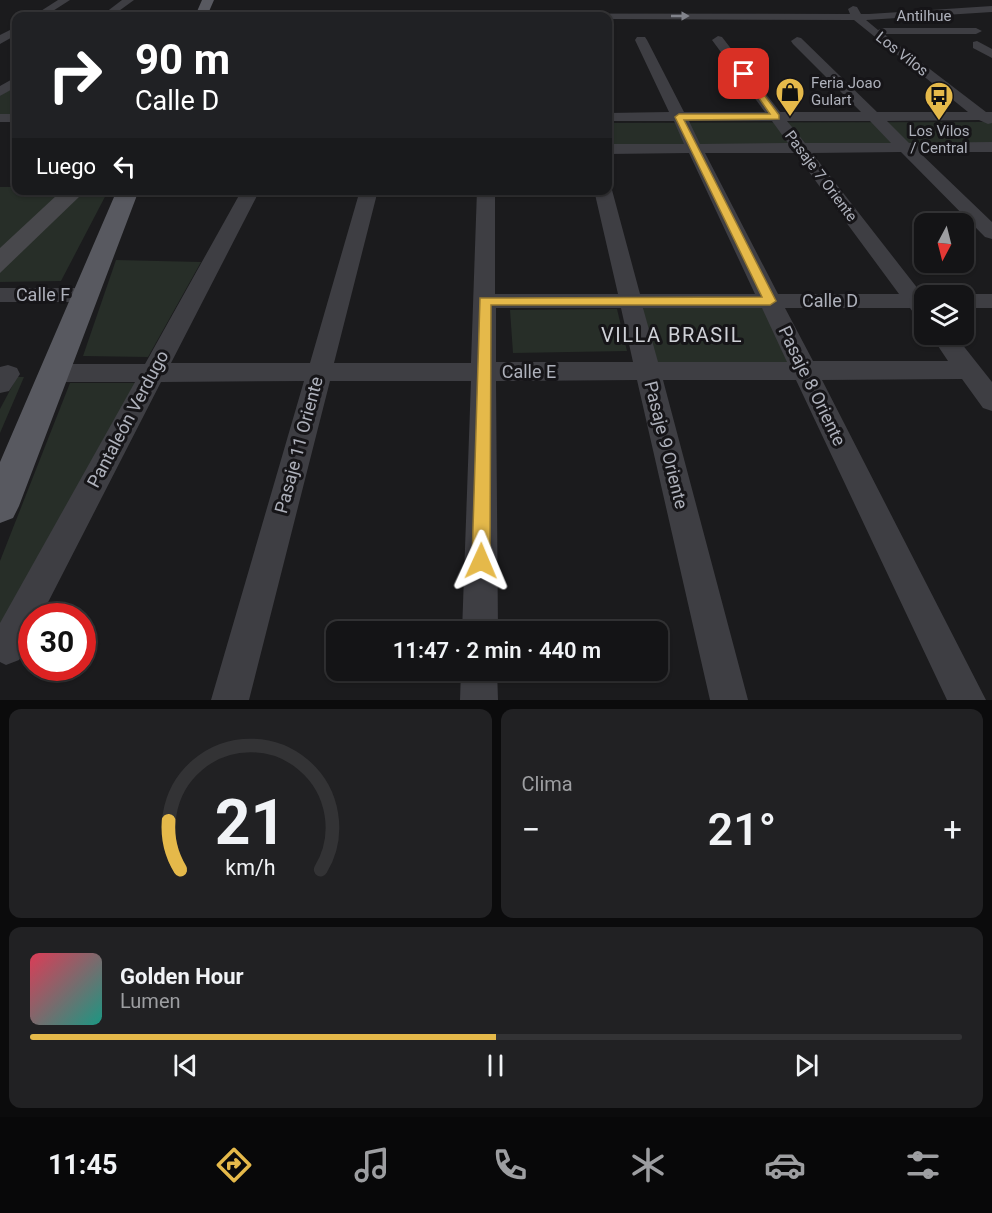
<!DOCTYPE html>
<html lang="es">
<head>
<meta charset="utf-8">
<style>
  :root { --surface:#141416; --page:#212123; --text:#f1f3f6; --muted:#9d9ea1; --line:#333335; --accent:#e5b94a }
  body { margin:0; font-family:Roboto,sans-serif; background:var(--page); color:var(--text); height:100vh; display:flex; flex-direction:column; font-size:22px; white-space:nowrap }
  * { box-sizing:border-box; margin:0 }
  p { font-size:20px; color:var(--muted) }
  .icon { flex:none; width:33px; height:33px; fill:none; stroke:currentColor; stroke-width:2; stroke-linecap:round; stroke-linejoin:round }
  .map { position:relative; height:700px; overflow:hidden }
  .drawer { display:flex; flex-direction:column; gap:9px; padding:9px; background:#0b0b0c; flex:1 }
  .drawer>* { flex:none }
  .banner { position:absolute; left:12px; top:12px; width:600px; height:183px; border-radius:12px; box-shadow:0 2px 4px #0004,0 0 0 2px var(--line); background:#202124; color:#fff; overflow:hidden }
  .needle { width:39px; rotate:187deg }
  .fabs { position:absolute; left:914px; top:213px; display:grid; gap:12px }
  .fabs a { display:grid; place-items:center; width:60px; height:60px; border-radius:12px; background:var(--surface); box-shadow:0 2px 4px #0004,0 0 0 2px var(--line); font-size:30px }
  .speed { position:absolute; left:18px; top:603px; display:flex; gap:12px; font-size:30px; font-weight:700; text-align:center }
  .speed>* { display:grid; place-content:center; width:78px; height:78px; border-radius:50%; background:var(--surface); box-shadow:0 2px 4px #0004,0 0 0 2px var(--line); line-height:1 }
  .speed .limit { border:9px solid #d22; background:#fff; color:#111 }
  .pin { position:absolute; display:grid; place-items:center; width:51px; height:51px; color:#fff; margin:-26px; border-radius:12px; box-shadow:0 3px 9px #0006 }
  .me { position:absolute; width:66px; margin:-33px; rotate:1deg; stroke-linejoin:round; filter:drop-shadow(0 0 4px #0008) }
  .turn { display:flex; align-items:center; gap:21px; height:126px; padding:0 24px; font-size:27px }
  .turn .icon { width:78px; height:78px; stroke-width:2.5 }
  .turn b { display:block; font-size:42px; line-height:51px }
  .then { display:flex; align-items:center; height:57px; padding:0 24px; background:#0003; gap:12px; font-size:22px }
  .big { font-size:45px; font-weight:600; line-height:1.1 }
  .drawer .card { flex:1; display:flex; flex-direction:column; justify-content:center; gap:9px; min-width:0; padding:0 21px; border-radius:12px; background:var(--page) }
  .drawer .dial { align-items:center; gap:0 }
  .dial svg { height:156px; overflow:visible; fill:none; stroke:var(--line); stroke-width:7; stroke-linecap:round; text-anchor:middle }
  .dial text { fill:var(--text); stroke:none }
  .song { display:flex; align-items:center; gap:18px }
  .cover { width:72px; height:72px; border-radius:9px; background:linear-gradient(135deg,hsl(350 70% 55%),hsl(170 70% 35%)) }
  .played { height:6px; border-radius:3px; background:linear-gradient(90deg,var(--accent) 50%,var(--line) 50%) }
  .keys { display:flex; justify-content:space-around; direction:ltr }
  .heat { display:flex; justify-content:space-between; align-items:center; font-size:33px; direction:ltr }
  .drawer .tiles { flex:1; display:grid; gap:9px; grid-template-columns:1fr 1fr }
  .card:last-child { grid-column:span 2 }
  .trip { position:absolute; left:326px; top:621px; width:342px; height:60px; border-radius:12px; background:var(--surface); box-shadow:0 2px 4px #0004,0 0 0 2px var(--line); font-weight:600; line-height:60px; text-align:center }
  .menu { display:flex; height:96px; justify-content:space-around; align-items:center; background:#080809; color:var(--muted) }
  .menu .icon { width:42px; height:42px }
  .menu .selected { color:var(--accent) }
  .menu b { font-size:27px; color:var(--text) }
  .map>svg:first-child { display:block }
</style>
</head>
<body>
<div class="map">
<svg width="992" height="700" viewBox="0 0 992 700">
  <rect width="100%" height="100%" fill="#1b1b1d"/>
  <path fill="#272e28" d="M16,85V116H0V96Z
    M992,122V146L608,147V123Z
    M0,187H16V190L108,191L61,281L0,282Z
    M116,260L201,262L148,357L83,356Z
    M645,307H758L765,309L791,360L788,366L653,362L640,311Z
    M617,309L627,351L513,353L510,310Z
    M17,377H24L0,433V409Z
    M70,383H135L0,642V561Z"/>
  <path fill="#48484c" d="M57,195L80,196L0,273V248Z"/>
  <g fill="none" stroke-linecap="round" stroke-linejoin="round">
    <path fill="#3e3e43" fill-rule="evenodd" d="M58,0H70L45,16H33Z
      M122,0H134L112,16H101Z
      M853,6L857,7L861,14H869L992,6V12L866,20L878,30L883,28H976L982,31L976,34H884L986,112H992V123L988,124L979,120L887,121L909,143L992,142V152H919L992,222V239L985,237L901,152L812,153L922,294L930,296H924L923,317L915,315L910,308H785L813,361H948L930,334H954L992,382V411L983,408L962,379L822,380L986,700H947L796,380H663L748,700H710L637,380L496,381L498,632H462L471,381H330L249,700H211L304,381L161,382L41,616H32V635L19,660L6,665L0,662V623L135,382H54L45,379L42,373L45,367L54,364H145L242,190H260L171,363H310L360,190H378L334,363H471L477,190H495V294H618L594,190H608V186L612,190L640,294H755L689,153L608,154V144H684L674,121H608V113L669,112L635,40L637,37H645L647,40L684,112H765L712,40L718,36L722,37L780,112H861L793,44L791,41L797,37L801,38L877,112H968L854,20L608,19V16H198V13L850,14L848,9ZM689,121H772L788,143L700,144ZM787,121H870L891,143H805ZM705,153H795L899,294H778ZM496,308H621L633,362H496ZM643,308H762L787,362H658Z
      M16,27V35L0,44V35Z
      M977,41L992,49V58L973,48V42Z
      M16,77V87L0,96V86Z
      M0,114H16V122H0Z
      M0,288H85L93,290L96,295L93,300L85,302H0Z
      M963,294H992V308H963V296H957Z
      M8,365L17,368L20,374L9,391L0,393V367Z
      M461,670H497L498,700H460Z"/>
    <path fill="#585960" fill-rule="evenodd" d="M202,0H214L207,16H195Z
      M117,190H139L19,506L13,518L0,523V462Z"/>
  </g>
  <defs><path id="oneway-solid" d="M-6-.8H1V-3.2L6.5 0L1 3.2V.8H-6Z" transform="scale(1.5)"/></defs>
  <use fill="#81838b" href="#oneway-solid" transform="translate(680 16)"/>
  <path fill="#e5b94a" stroke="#957830" stroke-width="1.5" d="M741,72H747L779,115V119L684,120L776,301L770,305H491L490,561L487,567L481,569L474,567L472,561L480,298L762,297L675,117L679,114H770Z"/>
  <defs>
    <g id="shop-pin" transform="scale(1.5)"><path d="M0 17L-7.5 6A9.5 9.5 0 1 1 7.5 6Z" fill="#e5b94a" stroke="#161518"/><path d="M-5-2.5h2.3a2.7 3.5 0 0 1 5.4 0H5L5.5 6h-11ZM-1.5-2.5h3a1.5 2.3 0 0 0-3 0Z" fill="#111"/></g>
    <g id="bus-pin" transform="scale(1.5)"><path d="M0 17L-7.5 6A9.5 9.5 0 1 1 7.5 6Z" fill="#e5b94a" stroke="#161518"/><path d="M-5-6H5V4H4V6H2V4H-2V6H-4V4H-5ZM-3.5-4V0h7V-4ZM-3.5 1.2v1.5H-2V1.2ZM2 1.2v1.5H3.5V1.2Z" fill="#111"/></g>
  </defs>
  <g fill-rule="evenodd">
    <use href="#shop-pin" x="790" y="92"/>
    <use href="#bus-pin" x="939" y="96"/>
  </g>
  <g text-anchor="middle" stroke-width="6" stroke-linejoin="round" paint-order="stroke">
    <g font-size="15" fill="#aeb1bb" stroke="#161518">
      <text x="924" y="21">Antilhue</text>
      <text transform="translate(902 54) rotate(38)" y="5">Los Vilos</text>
      <text transform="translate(821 176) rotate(53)" y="5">Pasaje 7 Oriente</text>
    </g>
    <g font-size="15" fill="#aeb1bb" stroke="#161518" text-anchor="start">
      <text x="811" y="88">Feria Joao<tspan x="811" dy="17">Gulart</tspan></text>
      <text x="939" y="136" text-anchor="middle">Los Vilos<tspan x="939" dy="17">/ Central</tspan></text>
    </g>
    <g font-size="18" fill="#aeb1bb" stroke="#161518">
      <text x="43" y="301">Calle F</text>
      <text x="830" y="307">Calle D</text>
      <text x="529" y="378">Calle E</text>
      <text transform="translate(812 386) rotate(64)" y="6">Pasaje 8 Oriente</text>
      <text transform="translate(128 419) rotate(-62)" y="6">Pantaleón Verdugo</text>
      <text transform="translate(299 445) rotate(-75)" y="6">Pasaje 11 Oriente</text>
      <text transform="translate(666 445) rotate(76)" y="6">Pasaje 9 Oriente</text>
    </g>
    <g font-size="20" letter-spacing="1.5" fill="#cfd1d7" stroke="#161518">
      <text x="672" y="342">VILLA BRASIL</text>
    </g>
  </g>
</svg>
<div class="fabs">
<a><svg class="needle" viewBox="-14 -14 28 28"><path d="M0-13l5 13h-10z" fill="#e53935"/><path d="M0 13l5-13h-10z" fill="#9d9ea1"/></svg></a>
<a><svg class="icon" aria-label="layers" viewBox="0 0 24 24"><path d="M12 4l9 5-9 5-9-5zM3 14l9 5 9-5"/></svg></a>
</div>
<div class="speed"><div class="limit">30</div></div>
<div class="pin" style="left:744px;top:74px;background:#d93025"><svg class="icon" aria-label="arrive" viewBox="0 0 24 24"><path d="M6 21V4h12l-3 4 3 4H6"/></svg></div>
<svg class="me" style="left:481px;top:561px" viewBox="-20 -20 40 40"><path d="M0-17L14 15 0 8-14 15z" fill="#e5b94a" stroke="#fff" stroke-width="4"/></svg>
<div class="trip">11:47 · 2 min · 440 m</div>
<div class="banner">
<div class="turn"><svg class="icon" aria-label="right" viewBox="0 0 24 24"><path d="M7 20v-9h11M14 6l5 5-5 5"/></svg><div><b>90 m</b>Calle D</div></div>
<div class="then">Luego<svg class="icon" aria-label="left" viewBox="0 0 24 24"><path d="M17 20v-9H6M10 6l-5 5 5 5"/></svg></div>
</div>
</div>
<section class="drawer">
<div class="tiles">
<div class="card dial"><svg viewBox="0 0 100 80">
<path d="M14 69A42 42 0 1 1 86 69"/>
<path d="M14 69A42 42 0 0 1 8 44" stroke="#e5b94a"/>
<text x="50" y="56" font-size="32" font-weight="700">21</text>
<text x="50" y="72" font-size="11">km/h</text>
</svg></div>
<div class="card"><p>Clima</p>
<div class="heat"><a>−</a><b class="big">21°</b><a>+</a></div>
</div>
<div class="card">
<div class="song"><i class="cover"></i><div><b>Golden Hour</b><p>Lumen</p></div></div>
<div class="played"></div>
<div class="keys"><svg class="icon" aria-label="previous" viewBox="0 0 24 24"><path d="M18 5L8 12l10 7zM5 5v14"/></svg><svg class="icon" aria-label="pause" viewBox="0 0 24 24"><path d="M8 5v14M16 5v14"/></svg><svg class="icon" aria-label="next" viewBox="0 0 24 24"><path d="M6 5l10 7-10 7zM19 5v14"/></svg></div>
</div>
</div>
</section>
<nav class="menu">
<b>11:45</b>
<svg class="icon selected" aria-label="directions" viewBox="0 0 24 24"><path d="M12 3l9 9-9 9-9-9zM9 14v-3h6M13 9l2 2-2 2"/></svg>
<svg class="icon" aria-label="music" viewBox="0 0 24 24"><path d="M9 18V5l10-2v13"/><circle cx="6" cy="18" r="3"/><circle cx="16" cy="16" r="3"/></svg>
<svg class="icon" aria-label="phone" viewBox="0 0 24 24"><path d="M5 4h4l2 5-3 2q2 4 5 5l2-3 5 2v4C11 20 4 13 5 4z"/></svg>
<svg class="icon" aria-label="climate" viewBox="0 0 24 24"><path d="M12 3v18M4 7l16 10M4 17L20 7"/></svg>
<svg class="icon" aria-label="car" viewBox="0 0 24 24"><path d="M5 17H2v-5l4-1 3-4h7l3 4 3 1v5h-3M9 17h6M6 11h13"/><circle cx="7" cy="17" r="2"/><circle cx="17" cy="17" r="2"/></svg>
<svg class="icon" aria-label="filters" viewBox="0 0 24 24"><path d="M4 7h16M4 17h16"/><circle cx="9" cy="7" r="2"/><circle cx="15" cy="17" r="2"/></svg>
</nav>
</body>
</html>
